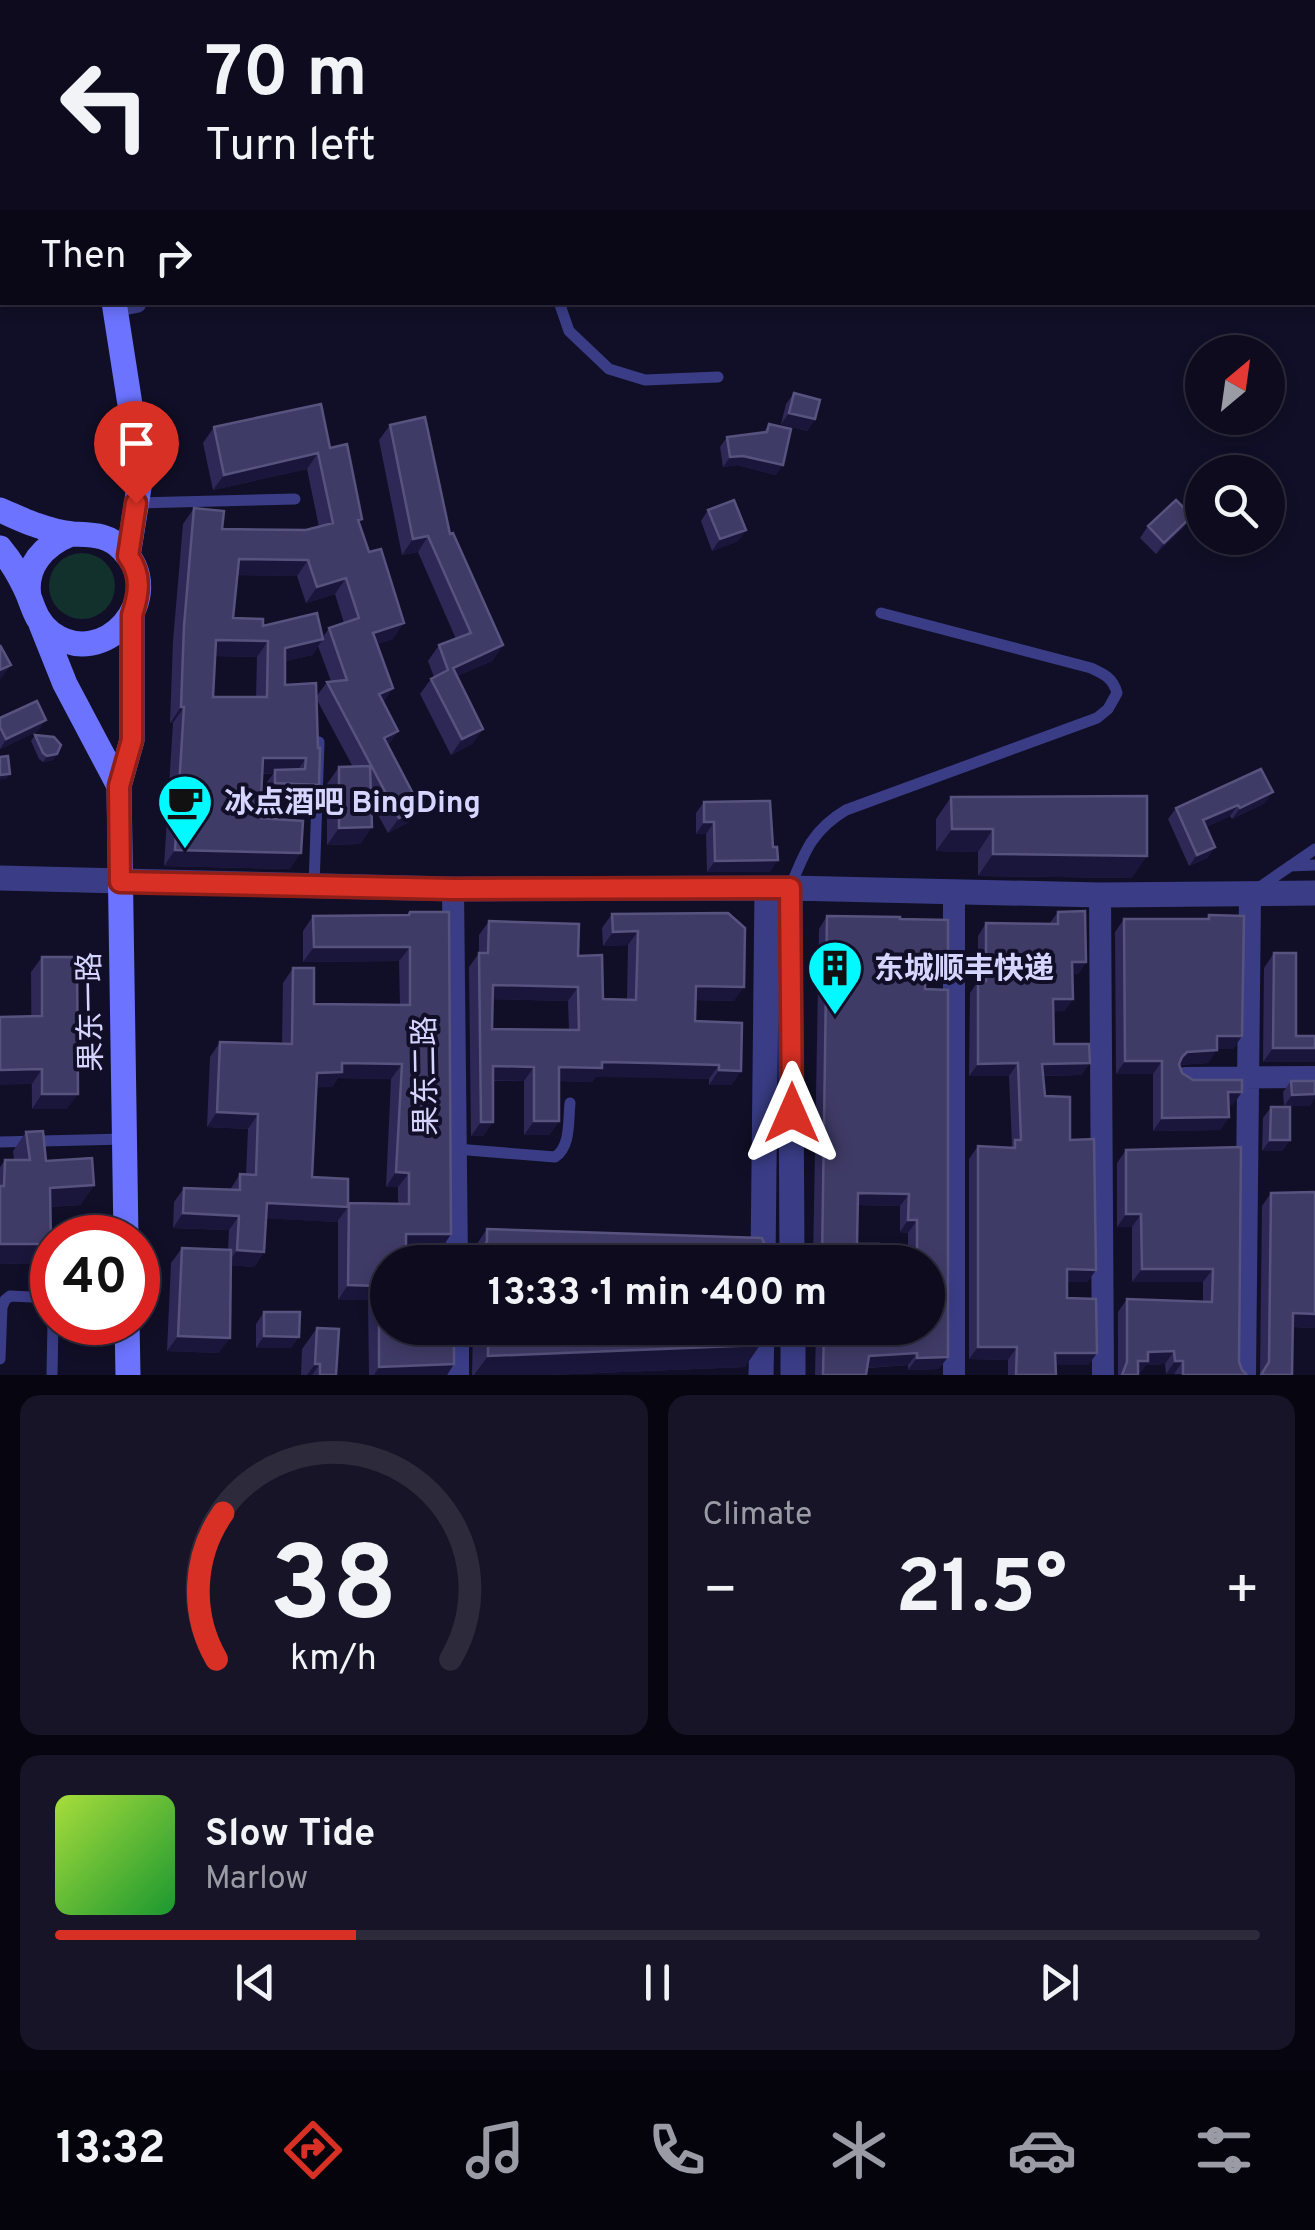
<!DOCTYPE html>
<html lang="en">
<head>
<meta charset="utf-8">
<style>
  :root { --surface:#0d0b1d; --page:#161426; --text:#f1f3f6; --muted:#9a9ba4; --line:#2d2b3b; --accent:#d93025 }
  body { margin:0; font-family:Overpass,"Noto Sans SC",sans-serif; background:var(--page); color:var(--text); height:100vh; display:flex; flex-direction:column; font-size:38px; white-space:nowrap }
  * { box-sizing:border-box; margin:0 }
  p { font-size:32px; color:var(--muted) }
  .icon { flex:none; width:55px; height:55px; fill:none; stroke:currentColor; stroke-width:2; stroke-linecap:round; stroke-linejoin:round }
  .map { position:relative; height:1375px; overflow:hidden }
  .side { display:flex; flex-direction:column; gap:20px; padding:20px; background:#070610; flex:1 }
  .side>* { flex:none }
  .top-card { position:absolute; left:0px; top:0px; width:1315px; height:305px; box-shadow:0 5px 15px #0003,0 0 0 2px var(--line); background:#0d0b1d; color:var(--text); overflow:hidden }
  .needle { width:65px; rotate:29deg }
  .fabs { position:absolute; left:1185px; top:335px; display:grid; gap:20px }
  .fabs a { display:grid; place-items:center; width:100px; height:100px; border-radius:50%; background:var(--surface); box-shadow:0 5px 15px #0003,0 0 0 2px var(--line); font-size:50px }
  .speed { position:absolute; left:30px; top:1215px; display:flex; gap:20px; font-size:50px; font-weight:700; text-align:center }
  .speed>* { display:grid; place-content:center; width:130px; height:130px; border-radius:50%; background:var(--surface); box-shadow:0 5px 15px #0003,0 0 0 2px var(--line); line-height:1 }
  .speed .limit { border:15px solid #d22; background:#fff; color:#111 }
  .pin { position:absolute; display:grid; place-items:center; width:85px; height:85px; color:#fff; margin:-102px -42px; border-radius:50% 50% 50% 0; rotate:-45deg; box-shadow:0 0 10px #0007 }
  .pin .icon { rotate:45deg }
  .me { position:absolute; width:110px; margin:-55px; rotate:0deg; stroke-linejoin:round; filter:drop-shadow(0 0 8px #0008) }
  .turn { display:flex; align-items:center; gap:35px; height:210px; padding:0 40px; font-size:45px }
  .turn .icon { width:130px; height:130px; stroke-width:2.5 }
  .turn b { display:block; font-size:70px; line-height:85px }
  .then { display:flex; align-items:center; height:95px; padding:0 40px; background:#0003; gap:20px; font-size:38px }
  .big { font-size:75px; font-weight:700; line-height:1.1 }
  .side .tile { flex:1; display:flex; flex-direction:column; justify-content:center; gap:15px; min-width:0; padding:0 35px; border-radius:20px; background:var(--page) }
  .side .dial { align-items:center; gap:0 }
  .dial svg { height:260px; overflow:visible; fill:none; stroke:var(--line); stroke-width:7; stroke-linecap:round; text-anchor:middle }
  .dial text { fill:var(--text); stroke:none }
  .song { display:flex; align-items:center; gap:30px }
  .cover { width:120px; height:120px; border-radius:15px; background:linear-gradient(135deg,hsl(80 70% 55%),hsl(130 70% 35%)) }
  .played { height:10px; border-radius:5px; background:linear-gradient(90deg,var(--accent) 25%,var(--line) 25%) }
  .keys { display:flex; justify-content:space-around; direction:ltr }
  .heat { display:flex; justify-content:space-between; align-items:center; font-size:55px; direction:ltr }
  .side .tiles { flex:1; display:grid; gap:20px; grid-template-columns:1fr 1fr }
  .tile:last-child { grid-column:span 2 }
  .trip { position:absolute; left:370px; top:1245px; width:575px; height:100px; border-radius:50px; background:var(--surface); box-shadow:0 5px 15px #0003,0 0 0 2px var(--line); font-weight:700; line-height:100px; text-align:center }
  .tab-bar { display:flex; height:160px; justify-content:space-around; align-items:center; background:#05040c; color:var(--muted) }
  .tab-bar .icon { width:70px; height:70px }
  .tab-bar .current { color:var(--accent) }
  .tab-bar b { font-size:45px; color:var(--text) }
  .map>svg:first-child { display:block }
</style>
</head>
<body>
<div class="map">
<svg width="1315" height="1375" viewBox="0 0 1315 1375">
  <rect width="100%" height="100%" fill="#110f27"/>
  <path fill="#12312d" d="M49 586a33 33 0 1 1 66 0a33 33 0 1 1-66 0Z"/>
  <g fill="none" stroke-linecap="round" stroke-linejoin="round">
    <path stroke="#3a3d86" stroke-width="11" d="M440,0V2
      M590,0L592,2
      M1163,0L1170,2
      M1312,80L1315,83
      M559,302L569,331L609,369L645,380L718,377
      M136,503L295,499
      M1290,866L1315,865
      M314,886L319,742
      M790,888C804,853 812,830 846,810L1097,718L1108,709L1117,693C1113,678 1104,674 1091,668L881,613
      M1257,889L1315,849
      M0,1142L125,1139
      M456,1149L555,1157C571,1146 568,1122 570,1103
      M0,1359L2,1307L5,1300L10,1296L52,1298
      M52,1375L53,1322"/>
    <path stroke="#3a3d86" stroke-width="22" d="M273,0L274,2
      M115,306L136,302
      M453,889L457,1262
      M954,891V1375
      M1100,895L1103,1375
      M1185,1078L1315,1077
      M458,1328V1375
      M1245,1375L1250,894"/>
    <path stroke="#3a3d86" stroke-width="25" d="M0,878L453,889L790,888L1100,895L1315,893
      M790,888L792,1262
      M763,1262L767,888
      M793,1328V1375
      M761,1375L762,1328"/>
    <path stroke="#6c74ff" stroke-width="25" d="M18,0L19,2
      M114,302L141,475L128,556
      M0,510C12,515 24,521 36,525C47,529 62,533 73,534C93,535 108,534 123,550C169,597 104,672 51,633C37,622 34,610 28,594C21,578 11,561 0,548
      M29,597C24,566 44,545 71,534
      M41,624L65,684L119,786
      M126,1238L119,786L132,740V615
      M127,1322L128,1375"/>
  </g>
  <path fill="#2d2855" fill-rule="evenodd" d="M51,0H106L102,2H52Z
    M131,0H182L181,2H132Z
    M0,131L2,133V180L0,184Z
    M794,393L815,419L807,431L781,424L786,404Z
    M769,424L776,475L737,465L723,467L720,447L727,437L763,433Z
    M390,425L450,534L503,645L492,661L457,676L483,729L472,744L451,755L420,694L431,679L434,677L428,661L439,645L456,639L418,552L402,555L379,440Z
    M214,427L330,448L362,519L359,523L393,639L377,644L393,688L383,702L398,731L388,745L409,822L388,833L371,802L372,827L360,844L327,845V784L339,767H353L316,698L308,801L264,799V786L273,774H262L260,818L290,869L164,866L173,723H170L173,641L183,524L194,508L222,529L306,530L319,527L307,469L213,490L203,443ZM237,575L297,576L306,603L335,594L344,623L329,628L323,637L233,618ZM318,646L331,681L327,682L316,697L285,685V661L312,655ZM215,656L257,657L256,697H213Z
    M708,510L746,530L738,541L712,551L701,521Z
    M1192,516L1184,527L1156,554L1140,538L1148,526Z
    M0,718L38,731L0,749Z
    M35,735L57,754L53,760L43,762L39,759L31,741Z
    M951,797L1132,878L978,876V852L936,851V819Z
    M704,802L770,872H707L706,834H696V813Z
    M1265,803L1232,819L1230,816L1206,827L1215,847L1207,858L1189,866L1168,819L1176,808Z
    M410,912L451,1234L441,1249L406,1248L388,1328L454,1364L447,1375H369L368,1300H338V1220L337,1222L266,1218L264,1252L254,1267L230,1265L219,1353L167,1351L171,1263L182,1248L228,1249L229,1230L173,1228L174,1202L184,1188L230,1190L240,1174L246,1175L248,1129L207,1127L210,1057L220,1042L282,1043L283,983L293,968L314,1004L400,1005L399,961L303,962V931L313,916L407,915ZM338,1078L391,1079L386,1187H398V1204L348,1205L312,1177L316,1087H332Z
    M1058,912L1086,962L1078,974H1072L1073,999L1064,1011H1053L1054,1044L1090,1063L1081,1075L1043,1076L1045,1096L1070,1140L1096,1270L1087,1282H1067V1298L1097,1353L1088,1365H1055L1056,1375H1008V1360L969,1359V1159L978,1146L1010,1148L1012,1145L1009,1076H969L970,993L978,981V936L986,923L1049,924Z
    M612,914L734,1001L695,1000V1021L741,1071L731,1085H709V1079L641,1077H595L592,1082L559,1081V1121L549,1135H524V1081H493V1122L483,1136H471L469,967L479,953V935L489,921L578,956L603,999L627,1000L628,945L603,946L602,928ZM493,999L568,1001L569,1030L492,1029Z
    M1209,915L1242,1036L1233,1049H1217L1208,1063L1179,1065L1182,1073L1233,1105H1229V1117L1220,1130L1153,1131V1074H1116L1115,932L1124,919H1206Z
    M827,916L900,919L939,965L926,964L925,989L939,1369L908,1370V1365L867,1368L866,1375H815L816,1328H928V1262H908V1233L900,1232V1206L857,1205V1244L879,1262H813L819,929Z
    M1274,953L1296,1036L1263,1062L1264,968Z
    M42,957L67,1109H32L31,972Z
    M1291,1081L1310,1106H1284L1283,1092Z
    M1271,1107L1290,1140L1282,1151H1262L1263,1118Z
    M26,1132L46,1161L94,1185L80,1205L50,1207L51,1244L37,1263L0,1264V1167L5,1160H14L13,1151Z
    M1241,1147L1239,1362L1242,1370L1247,1375L1166,1374L1165,1364L1146,1365L1138,1375H1118V1312L1127,1299L1203,1302V1282H1132V1227H1117V1163L1126,1150Z
    M1315,1192V1328L1293,1327L1292,1375H1260L1262,1206L1271,1193Z
    M487,1229L767,1262H472V1251Z
    M264,1312L291,1348H256V1324Z
    M317,1328L336,1375H301L302,1349Z
    M473,1328H761L745,1367L549,1375H472Z"/>
  <path fill="#1a163b" d="M789,413L815,419L807,431L781,424Z
    M318,453L307,469L213,490L224,475Z
    M743,456L783,465L776,475L737,465L723,467L730,457Z
    M1192,516L1184,527L1156,554L1164,543Z
    M746,530L738,541L712,551L720,539Z
    M428,536L418,552L402,555L413,539Z
    M239,559L308,560L297,576L227,575Z
    M346,578L335,594L306,603L317,587Z
    M404,623L393,639L362,649L373,633Z
    M323,639L312,655L273,664L285,648Z
    M216,640L268,641L257,657L205,656Z
    M503,645L492,661L442,683L453,668Z
    M11,665L0,680V670Z
    M393,688L382,704L379,694Z
    M181,707H184L173,723H170Z
    M46,720L38,731L0,749L6,739Z
    M483,729L472,744L451,755L462,739Z
    M398,731L387,746L384,738Z
    M57,754L53,760L43,762L47,756Z
    M263,758H306L295,774L275,770L273,774L252,773Z
    M10,774L6,779L0,780V775Z
    M275,783L319,785L308,801L264,799Z
    M1273,792L1265,803L1232,819L1240,808Z
    M1238,805L1230,816L1195,832L1203,820Z
    M420,807L409,822L388,833L399,818Z
    M704,822H714L706,834H696Z
    M372,827L360,844L327,845L339,828Z
    M952,829H993L978,852L936,851Z
    M1215,847L1207,858L1189,866L1197,855Z
    M175,850L301,853L290,869L164,866Z
    M993,854L1147,856L1132,878L978,876Z
    M778,860L770,872H707L715,861Z
    M638,931L628,945L603,946L613,932Z
    M314,947H410L399,961L303,962Z
    M926,952L948,953L939,965L917,964Z
    M1072,962H1086L1078,974H1063Z
    M493,985L578,987L568,1001L483,999Z
    M696,986L744,987L734,1001L686,1000Z
    M1053,999H1073L1064,1011L1044,1012Z
    M1217,1036H1242L1233,1049H1208Z
    M1273,1048H1315V1062H1263Z
    M1217,1050L1208,1063L1178,1065L1182,1057L1187,1052Z
    M1125,1061H1162L1153,1074H1116Z
    M602,1062L719,1065L709,1079L595,1077L592,1082L549,1081L559,1067Z
    M342,1063L402,1064L391,1079L338,1078L332,1087L307,1088L317,1073Z
    M1018,1063L1009,1076H969L978,1064Z
    M1090,1063L1081,1075L1034,1076L1042,1064Z
    M493,1066L534,1067L524,1081L483,1080Z
    M42,1069L32,1084L0,1085V1070Z
    M719,1070L741,1071L731,1085H709Z
    M1228,1092H1242L1233,1105H1219Z
    M42,1094H78L67,1109H32Z
    M1315,1094V1098L1310,1106H1284L1292,1095Z
    M217,1112L258,1114L248,1129L207,1127Z
    M1229,1117L1220,1130L1153,1131L1162,1118Z
    M534,1121H559L549,1135H524Z
    M481,1122H493L483,1136H471Z
    M1270,1140H1290L1282,1151H1262Z
    M396,1172L409,1173L398,1187H386Z
    M94,1185L80,1205L36,1208L50,1188Z
    M858,1193L909,1194L900,1206L849,1205Z
    M267,1203L348,1207L337,1222L257,1218Z
    M183,1213L239,1216L229,1230L173,1228Z
    M1126,1214H1141L1132,1227H1117Z
    M908,1220H917L908,1233L900,1232Z
    M406,1234H451L441,1249L396,1248Z
    M0,1244H51L37,1263L0,1264Z
    M237,1250L264,1252L254,1267L227,1265Z
    M1067,1269L1096,1270L1087,1282H1059Z
    M1142,1269H1213L1203,1282H1132Z
    M348,1285L379,1286L368,1300H338Z
    M1293,1313L1315,1314V1328L1284,1326Z
    M178,1336L230,1338L219,1353L167,1351Z
    M264,1336L299,1337L291,1348H256Z
    M760,1345L745,1367L549,1375H474L488,1356Z
    M978,1347H1017L1008,1360L969,1359Z
    M1174,1351L1165,1364L1146,1365L1139,1374H1129L1138,1361L1148,1352Z
    M917,1353L908,1365L860,1368L869,1356Z
    M1055,1353H1097L1088,1365H1047Z
    M948,1357L939,1369L908,1370L917,1358Z
    M1175,1361H1183L1174,1374H1166Z
    M315,1364H320L312,1375H307Z
    M454,1364L447,1375H374L379,1367Z"/>
  <path fill="#3f3b67" stroke="#57537f" stroke-width="2.5" fill-rule="evenodd" d="M72,0H101L102,2H73Z
    M148,0H182L181,2H148Z
    M0,4L2,10V50L0,51Z
    M0,131L2,133V164L0,163Z
    M0,238L2,240V297L0,296Z
    M794,393L820,400L815,419L789,413Z
    M321,404L330,448L347,444L362,519L358,520L369,552L381,549L404,623L373,633L393,688L379,694L398,731L384,738L420,807L399,818L327,682L347,680L329,628L359,618L346,578L317,587L308,560L239,559L233,618L263,619V626L317,613L323,639L285,648V685L316,683L318,748H320L319,785L275,783V770L305,769L306,758H263L260,818L303,821L301,853L175,850L184,707H181L184,626L194,508L224,511L222,529L306,530L333,523L318,453L224,475L214,427ZM216,640L268,641L267,697H213Z
    M425,417L450,534L453,533L503,645L453,668L483,729L462,739L431,679L448,670L439,645L471,633L428,536L413,539L390,425Z
    M769,424L791,429L783,465L743,456L730,457L727,437L767,432Z
    M734,500L746,530L720,539L708,510Z
    M1176,500L1192,516L1164,543L1148,526Z
    M0,645L11,665L0,670Z
    M37,701L46,720L6,739L0,727V718Z
    M35,735L54,737L61,745L57,754L47,756L43,753Z
    M8,756L10,774L0,775V757Z
    M370,766L372,827L339,828V767Z
    M1261,769L1273,792L1240,808L1238,805L1203,820L1215,847L1197,855L1176,808Z
    M1147,796V856L993,854V829H952L951,797Z
    M770,801L773,847H777L778,860L715,861L714,822H704V802Z
    M1085,911L1086,962H1072L1073,999H1053L1054,1044H1089L1090,1063L1042,1064L1045,1096L1070,1097V1140L1094,1139L1096,1270L1067,1269V1298L1096,1299L1097,1353H1055L1056,1375H1016L1017,1347H978V1146L1015,1148V1140H1021L1018,1063L978,1064V980L986,981V923L1058,924V912Z
    M410,912H449L451,1234H406V1262H388V1328H454V1364L379,1367V1286L348,1285L349,1203L409,1204V1173L396,1172L402,1064L342,1063V1072L317,1073L312,1177L348,1179V1207L267,1203L264,1252L237,1250L239,1216L183,1213L184,1188L240,1190V1174L256,1175L258,1114L217,1112L220,1042L292,1044L293,968H314V1004L410,1005V947H314L313,916L409,915Z
    M728,913L745,928L744,987L696,986L695,1021L742,1023L741,1071L719,1070V1065L651,1063L602,1062V1068L559,1067V1121H534V1067L493,1066V1122H481L479,953H488L489,921L579,924L578,956L602,955L603,999L636,1000L638,931L613,932L612,914ZM493,985L578,987L579,1030L492,1029Z
    M1209,915L1244,916L1242,1036H1217V1050L1187,1052L1182,1057L1179,1064L1182,1073L1193,1080H1242V1092H1228L1229,1117L1162,1118V1061H1125L1124,919H1209Z
    M827,916L900,917V919L948,920V953L926,952L925,989L948,990V1357L917,1358V1353L869,1356L866,1375H823L824,1328H928V1262H917V1220H908L909,1194L858,1193L857,1244H879V1262H822Z
    M1274,953H1296V1036H1315V1048H1273Z
    M42,957H77L78,1094H42V1069L0,1070V1017L42,1016Z
    M1291,1081H1315V1094L1292,1095Z
    M1271,1107H1290V1140H1270Z
    M43,1131L46,1161L92,1158L94,1185L50,1188L51,1244H0V1186H4L5,1160H30L26,1132Z
    M1241,1147L1239,1362L1242,1370L1247,1375H1183V1361H1175L1174,1351L1148,1352V1361H1138V1375H1122L1127,1362V1299L1212,1302L1213,1269H1142L1141,1214H1126V1150Z
    M1315,1192V1314L1293,1313L1292,1375H1261L1269,1362L1271,1193Z
    M487,1229L762,1238L767,1251V1262H483V1250L487,1241Z
    M182,1248L231,1250L230,1338L178,1336Z
    M264,1312H300L299,1337L264,1336Z
    M317,1328L339,1329L336,1375H320V1364H315Z
    M488,1328H761L760,1345L488,1356Z"/>
  <g fill="none" stroke-linecap="round" stroke-linejoin="round">
    <g stroke="#8d1f18" stroke-width="25">
      <path id="route" d="M136,503L128,556C142,575 139,594 132,615V740L119,786L120,882L453,889L790,888L792,1113"/>
    </g>
    <use href="#route" stroke="#d93025" stroke-width="18"/>
  </g>
  <defs>
    <g id="cafe-pin" transform="scale(2.875)"><path d="M0 17L-7.5 6A9.5 9.5 0 1 1 7.5 6Z" fill="#01faff" stroke="#110f27"/><path d="M-5.5-4.5H6V0H3Q3 3.5 0 3.5H-2.5Q-5.5 3.5-5.5 0ZM3-3.2v2h1.7v-2ZM-6 4.5H4V6H-6Z" fill="#111"/></g>
    <g id="building-pin" transform="scale(2.875)"><path d="M0 17L-7.5 6A9.5 9.5 0 1 1 7.5 6Z" fill="#01faff" stroke="#110f27"/><path d="M-4-6H4V6H1V3H-1V6H-4ZM-2.5-4.3h1.7v1.8h-1.7ZM.8-4.3h1.7v1.8H.8ZM-2.5-1h1.7V.8h-1.7ZM.8-1h1.7V.8H.8Z" fill="#111"/></g>
  </defs>
  <g fill-rule="evenodd">
    <use href="#cafe-pin" x="185" y="802"/>
    <use href="#building-pin" x="835" y="968"/>
  </g>
  <g text-anchor="middle" stroke-width="8" stroke-linejoin="round" paint-order="stroke">
    <g font-size="30" font-weight="bold" fill="#d6d5ff" stroke="#110f27" text-anchor="start">
      <text x="224" y="812">冰点酒吧 BingDing</text>
      <text x="874" y="978">东城顺丰快递</text>
    </g>
    <g font-size="30" fill="#d6d5ff" stroke="#110f27">
      <text transform="translate(90 1012) rotate(-91)" y="10">果东一路</text>
      <text transform="translate(425 1076) rotate(-91)" y="10">果东二路</text>
    </g>
  </g>
</svg>
<div class="fabs">
<a><svg class="needle" viewBox="-14 -14 28 28"><path d="M0-13l5 13h-10z" fill="#e53935"/><path d="M0 13l5-13h-10z" fill="#9a9ba4"/></svg></a>
<a><svg class="icon" aria-label="search" viewBox="0 0 24 24"><circle cx="10" cy="10" r="6"/><path d="M15 15l6 6"/></svg></a>
</div>
<div class="speed"><div class="limit">40</div></div>
<div class="pin" style="left:136px;top:503px;background:#d93025"><svg class="icon" aria-label="arrive" viewBox="0 0 24 24"><path d="M6 21V4h12l-3 4 3 4H6"/></svg></div>
<svg class="me" style="left:792px;top:1113px" viewBox="-20 -20 40 40"><path d="M0-17L14 15 0 8-14 15z" fill="#d93025" stroke="#fff" stroke-width="4"/></svg>
<div class="trip">13:33 · 1 min · 400 m</div>
<div class="top-card">
<div class="turn"><svg class="icon" aria-label="left" viewBox="0 0 24 24"><path d="M17 20v-9H6M10 6l-5 5 5 5"/></svg><div><b>70 m</b>Turn left</div></div>
<div class="then">Then<svg class="icon" aria-label="right" viewBox="0 0 24 24"><path d="M7 20v-9h11M14 6l5 5-5 5"/></svg></div>
</div>
</div>
<section class="side">
<div class="tiles">
<div class="tile dial"><svg viewBox="0 0 100 80">
<path d="M14 69A42 42 0 1 1 86 69"/>
<path d="M14 69A42 42 0 0 1 16 24" stroke="#d93025"/>
<text x="50" y="56" font-size="32" font-weight="700">38</text>
<text x="50" y="72" font-size="11">km/h</text>
</svg></div>
<div class="tile"><p>Climate</p>
<div class="heat"><a>−</a><b class="big">21.5°</b><a>+</a></div>
</div>
<div class="tile">
<div class="song"><i class="cover"></i><div><b>Slow Tide</b><p>Marlow</p></div></div>
<div class="played"></div>
<div class="keys"><svg class="icon" aria-label="previous" viewBox="0 0 24 24"><path d="M18 5L8 12l10 7zM5 5v14"/></svg><svg class="icon" aria-label="pause" viewBox="0 0 24 24"><path d="M8 5v14M16 5v14"/></svg><svg class="icon" aria-label="next" viewBox="0 0 24 24"><path d="M6 5l10 7-10 7zM19 5v14"/></svg></div>
</div>
</div>
</section>
<nav class="tab-bar">
<b>13:32</b>
<svg class="icon current" aria-label="directions" viewBox="0 0 24 24"><path d="M12 3l9 9-9 9-9-9zM9 14v-3h6M13 9l2 2-2 2"/></svg>
<svg class="icon" aria-label="music" viewBox="0 0 24 24"><path d="M9 18V5l10-2v13"/><circle cx="6" cy="18" r="3"/><circle cx="16" cy="16" r="3"/></svg>
<svg class="icon" aria-label="phone" viewBox="0 0 24 24"><path d="M5 4h4l2 5-3 2q2 4 5 5l2-3 5 2v4C11 20 4 13 5 4z"/></svg>
<svg class="icon" aria-label="climate" viewBox="0 0 24 24"><path d="M12 3v18M4 7l16 10M4 17L20 7"/></svg>
<svg class="icon" aria-label="car" viewBox="0 0 24 24"><path d="M5 17H2v-5l4-1 3-4h7l3 4 3 1v5h-3M9 17h6M6 11h13"/><circle cx="7" cy="17" r="2"/><circle cx="17" cy="17" r="2"/></svg>
<svg class="icon" aria-label="filters" viewBox="0 0 24 24"><path d="M4 7h16M4 17h16"/><circle cx="9" cy="7" r="2"/><circle cx="15" cy="17" r="2"/></svg>
</nav>
</body>
</html>
